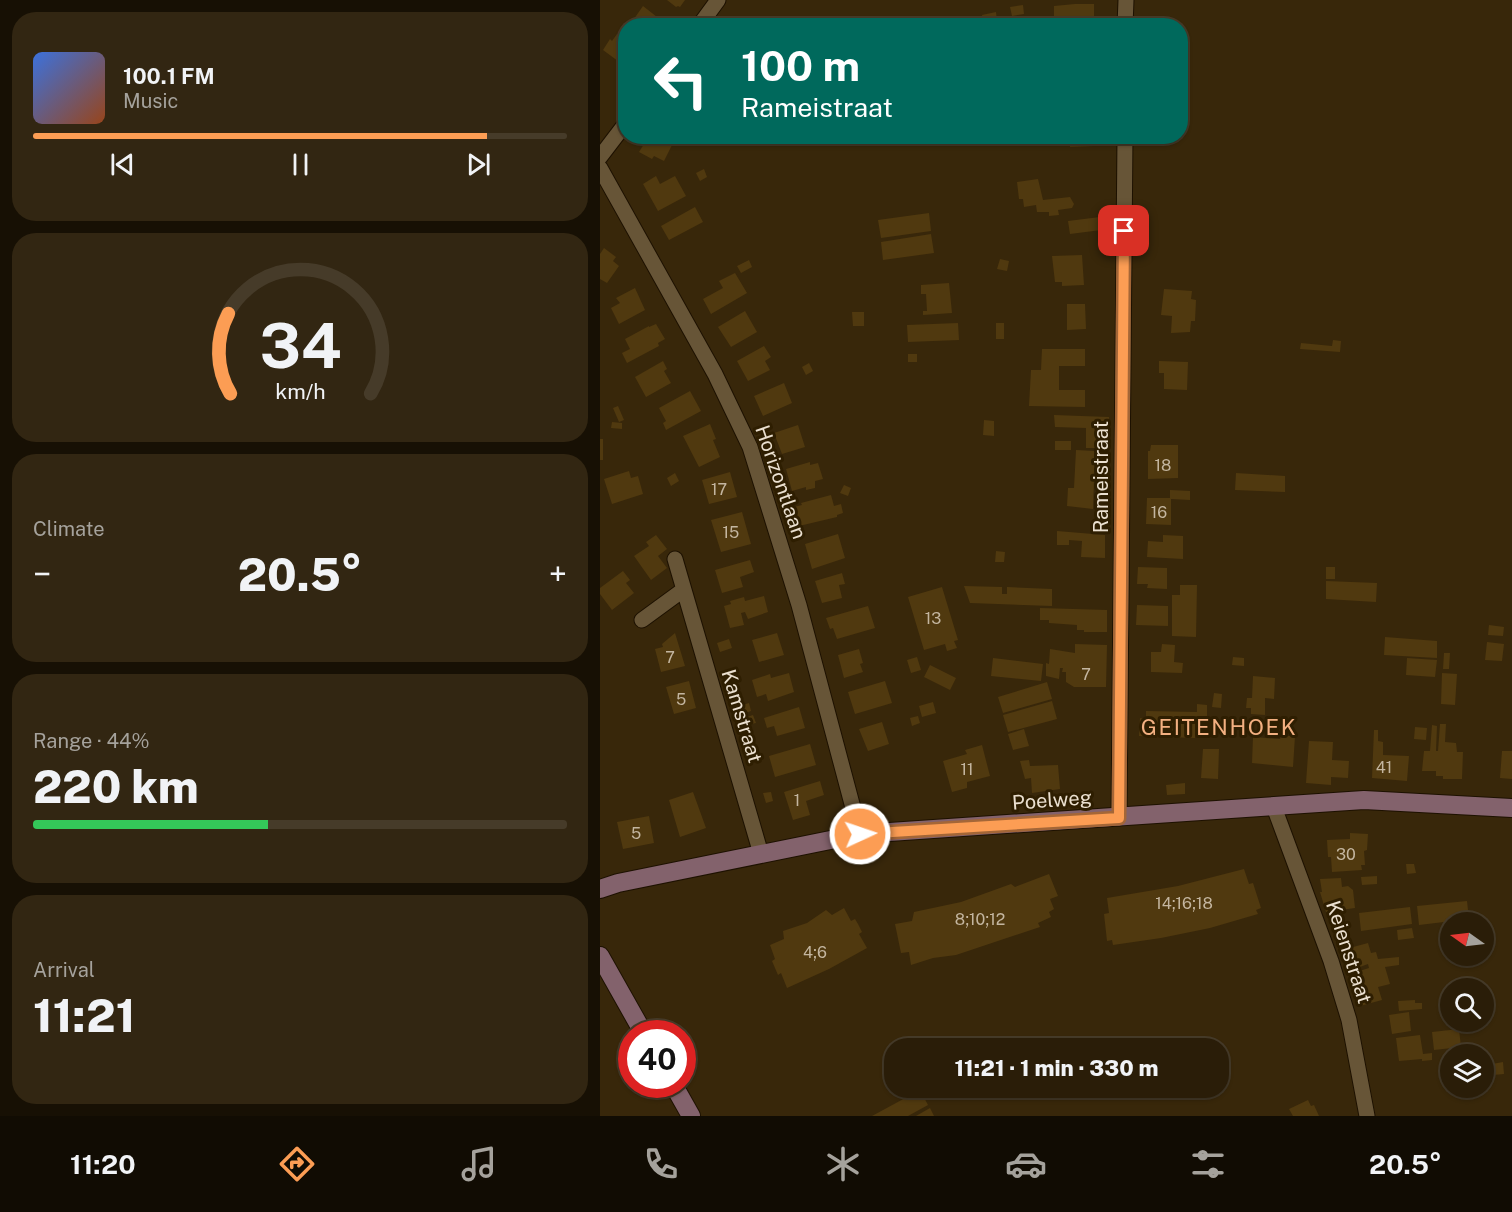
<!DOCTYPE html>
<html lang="en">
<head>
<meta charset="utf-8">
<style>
  :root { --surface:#2a1d08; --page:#322612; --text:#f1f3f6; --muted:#a5a29c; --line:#463b29; --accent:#fc9d54 }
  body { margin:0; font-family:"Public Sans",sans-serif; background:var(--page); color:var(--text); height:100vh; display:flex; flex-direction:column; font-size:22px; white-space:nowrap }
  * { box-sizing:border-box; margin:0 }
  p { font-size:20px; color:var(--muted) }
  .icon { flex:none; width:33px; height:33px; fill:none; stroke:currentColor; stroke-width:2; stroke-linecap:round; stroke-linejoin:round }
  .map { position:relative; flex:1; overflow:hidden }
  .side { display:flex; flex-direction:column; gap:12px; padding:12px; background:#171004; width:600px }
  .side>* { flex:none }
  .guide { position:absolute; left:18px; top:18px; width:570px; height:126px; border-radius:24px; box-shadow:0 2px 4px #0004,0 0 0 2px var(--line); background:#00695c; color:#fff; overflow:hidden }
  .needle { width:39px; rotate:284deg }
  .fabs { position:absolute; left:840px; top:912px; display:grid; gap:12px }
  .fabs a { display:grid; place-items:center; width:54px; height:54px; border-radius:50%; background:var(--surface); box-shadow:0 2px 4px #0004,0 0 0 2px var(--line); font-size:30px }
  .speed { position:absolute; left:18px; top:1020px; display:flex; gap:12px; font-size:30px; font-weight:700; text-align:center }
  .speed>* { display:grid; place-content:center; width:78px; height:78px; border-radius:50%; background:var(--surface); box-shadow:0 2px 4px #0004,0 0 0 2px var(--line); line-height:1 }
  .speed .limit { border:9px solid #d22; background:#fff; color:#111 }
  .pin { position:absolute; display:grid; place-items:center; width:51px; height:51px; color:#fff; margin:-26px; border-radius:12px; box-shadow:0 3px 9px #0006 }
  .me { position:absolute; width:66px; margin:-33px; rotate:87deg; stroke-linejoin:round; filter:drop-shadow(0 0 4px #0008) }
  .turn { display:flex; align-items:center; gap:21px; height:126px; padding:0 24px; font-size:27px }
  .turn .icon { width:78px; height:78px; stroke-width:2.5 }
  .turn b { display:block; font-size:42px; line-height:51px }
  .big { font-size:45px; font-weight:800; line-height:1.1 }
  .side .tile { flex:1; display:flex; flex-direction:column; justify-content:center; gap:9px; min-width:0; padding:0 21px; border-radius:24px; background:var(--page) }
  .side .dial { align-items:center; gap:0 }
  .dial svg { height:156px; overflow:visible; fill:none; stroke:var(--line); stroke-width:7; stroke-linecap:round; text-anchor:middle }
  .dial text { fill:var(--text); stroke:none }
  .song { display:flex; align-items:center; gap:18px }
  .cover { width:72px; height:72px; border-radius:9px; background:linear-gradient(135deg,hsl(220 70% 55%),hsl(20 70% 35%)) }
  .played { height:6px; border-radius:3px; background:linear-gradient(90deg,var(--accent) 85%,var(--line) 85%) }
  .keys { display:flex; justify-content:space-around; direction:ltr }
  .heat { display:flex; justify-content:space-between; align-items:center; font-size:33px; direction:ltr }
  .charge { height:9px; border-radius:4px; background:linear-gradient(90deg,#34c759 44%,var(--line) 0) }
  .trip { position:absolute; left:284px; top:1038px; width:345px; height:60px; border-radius:24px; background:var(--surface); box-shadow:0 2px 4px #0004,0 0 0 2px var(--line); font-weight:800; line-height:60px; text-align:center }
  .tab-bar { display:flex; height:96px; justify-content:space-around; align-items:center; background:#110c03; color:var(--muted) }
  .tab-bar .icon { width:42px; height:42px }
  .tab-bar .active { color:var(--accent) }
  .tab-bar b { font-size:27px; color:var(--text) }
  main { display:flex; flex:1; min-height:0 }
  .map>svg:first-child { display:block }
</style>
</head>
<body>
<main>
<section class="side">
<div class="tile">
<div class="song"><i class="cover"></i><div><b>100.1 FM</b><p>Music</p></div></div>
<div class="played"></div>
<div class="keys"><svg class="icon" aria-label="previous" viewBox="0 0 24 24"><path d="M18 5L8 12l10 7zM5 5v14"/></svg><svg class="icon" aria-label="pause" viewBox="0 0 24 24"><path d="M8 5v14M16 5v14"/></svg><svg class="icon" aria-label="next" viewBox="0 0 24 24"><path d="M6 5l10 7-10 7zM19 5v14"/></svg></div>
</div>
<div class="tile dial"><svg viewBox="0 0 100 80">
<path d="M14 69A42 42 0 1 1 86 69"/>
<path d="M14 69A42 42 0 0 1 13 28" stroke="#fc9d54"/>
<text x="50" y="56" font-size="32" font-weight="700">34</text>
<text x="50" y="72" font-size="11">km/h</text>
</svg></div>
<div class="tile"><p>Climate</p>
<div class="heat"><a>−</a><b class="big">20.5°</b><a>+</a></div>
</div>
<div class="tile"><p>Range · 44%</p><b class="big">220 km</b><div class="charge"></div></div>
<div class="tile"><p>Arrival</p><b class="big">11:21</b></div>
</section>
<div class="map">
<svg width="912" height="1116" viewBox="0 0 912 1116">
  <rect width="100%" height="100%" fill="#38270a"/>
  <path fill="#50390f" d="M67,0H85L80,7L78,6L76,7Z
    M475,4H494V26H450V20L454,19V6Z
    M423,5L424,14L412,16L410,7Z
    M43,6L66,24L65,26H29Z
    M396,12L397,21L383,22L382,15Z
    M17,34L22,37L19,40L26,45V67L3,50L10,39L12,41Z
    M49,136H66L73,143L64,161L54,156L52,159L39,152Z
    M470,136H493L494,146L470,147Z
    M104,169L107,177L100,181L96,173Z
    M56,176L60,184L75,176L86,196L58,211L43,184Z
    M438,179L443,200L470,197L474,204L472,208L458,210L459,215L449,216V212H437L436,205L424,207L423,199H419L417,182Z
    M95,207L103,222L69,240L61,226Z
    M329,213L331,231L281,238L278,220Z
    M508,216L509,229L470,234L468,221Z
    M331,234L334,253L283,260L281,242Z
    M4,248L16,257L13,261L19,266L7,283L0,279V254Z
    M482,255L484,285L462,286V282H455L452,256Z
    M400,259L409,261L407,271L397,269Z
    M149,260L152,267L141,273L137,266Z
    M135,273L147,293L111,314L103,299L123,288L119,281Z
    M349,283L352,313L323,315V311H327L326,294H321V285Z
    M35,288L45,310L19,324L11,308L20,303L16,298Z
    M564,289L592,291L591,299L596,300L595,321H591L590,332L571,333L572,316L561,315Z
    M467,304H485L486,329L467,330Z
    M145,311L157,332L131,347L118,327Z
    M252,312H264V326H253Z
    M358,323L359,340L308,342L307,325Z
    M396,323H404V339H396Z
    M56,324L65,339L58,343L59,346L27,363L22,353L30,349L25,339L49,326V327Z
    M733,340L741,341L740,352L700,349L701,343L732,346Z
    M164,346L171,357L165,361L170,370L148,381L137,361Z
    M442,349H485V366H459V390H485V407L429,406L431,370H441Z
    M308,354H317V362H308Z
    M63,361L67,369L64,371L71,383L46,397L35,377Z
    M559,361L588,362L587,390L564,389V373H559Z
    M209,363L213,371L206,375L202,367Z
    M184,383L192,403L163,416L154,396Z
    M90,391L101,411L66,430L63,423L66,421L59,408Z
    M18,406L24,420L19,422L13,408Z
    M454,415L509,417L508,448H486V428L455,427Z
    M384,420L394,421V436L383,435Z
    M12,422L22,423V429L11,428Z
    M110,424L116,439L113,440L120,457L99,467L83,436Z
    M198,425L205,447L182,454L174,433Z
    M0,439H3V460H0Z
    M455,441H471V450H455Z
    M551,445H578V478L548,479V451H550Z
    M476,450L495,451L493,509L467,506L468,488H474Z
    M210,462V465L218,463L223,479L215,481V488L206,490V487L192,491L186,469Z
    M29,471L31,478L38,476L43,494L12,504L4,479Z
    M130,472L137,497L109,504L102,480Z
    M75,473L79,481L71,486L67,478Z
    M636,473L685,476V492L635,490Z
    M244,485L251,488L248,496L240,493Z
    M570,490L590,491V500L571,499V525L546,524L547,498H570Z
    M231,495L234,506L241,504L243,513L237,515V517L199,526L194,507L202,505L201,503Z
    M142,512L151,544L121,552L111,520Z
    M457,531L505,535V558L481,557L482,541L469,540V545H457Z
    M238,534L245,558L212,569L205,544Z
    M56,535L67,549L58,556L67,568L51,580L34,556L49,546L46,542Z
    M563,535L583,536V559L547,557L548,541L563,542Z
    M396,551L405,552L404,562H395Z
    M150,560L154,572L140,577L143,587L122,593L115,570Z
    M538,567L567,568V589L547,588L548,584H537Z
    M726,567H735V579H726Z
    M23,571L30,580L26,583L34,593L12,610L0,594V588Z
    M242,573L245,584L239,585L242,598L222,603L215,581Z
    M726,581L777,583L776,602L726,599Z
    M580,585H597L596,637L572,636V595H580Z
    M364,586L402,587V594H407V587L452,589V606L370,603Z
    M342,587L358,640L354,641L357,648L347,651L345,644L324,650L308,597Z
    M164,596L168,612L148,619L145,612L141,613L144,625L130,628L124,606L131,604L130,601L144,597L145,601Z
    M537,605L568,606V626L536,625Z
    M268,606L275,628L237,639L233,628L230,629L226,618Z
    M440,608L507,610V632H484V630H477V625L449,623V620H440Z
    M889,625L904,627L903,636L888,635Z
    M75,633L85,666L61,672L55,649L63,647L62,644Z
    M177,633L184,655L159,662L152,640Z
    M785,637L837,641V658L784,655Z
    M129,639L132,648L120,652L117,643Z
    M887,642L904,644L902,661L885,660Z
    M475,644L507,645L506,687H474L466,682V672H462L463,668H460L459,679L446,676V663L449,664L450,649L475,653Z
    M562,644L575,645L574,662L583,663L582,673L551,672V652H561Z
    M259,649L263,663L260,664L263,672L244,678L238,655Z
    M844,653H850L849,669H843Z
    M317,657L321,670L311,673L307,660Z
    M633,657L644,658V666L632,665Z
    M393,658L443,664L441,681L391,676Z
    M807,658L837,660L835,677L806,675Z
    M330,665L356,678L350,690L324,677Z
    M189,673L194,692L168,701L166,694L157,697L152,680L170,674L171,678Z
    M842,673L857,674L855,705L841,704Z
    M653,676L675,678L674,699L665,698V715L651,714V708H646L647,698H652Z
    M89,681L96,708L74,714L66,687Z
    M285,681L292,703L255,714L248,692Z
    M447,682L452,699L403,713L398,697Z
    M614,693L622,694L621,708L612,707Z
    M452,701L457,719L408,732L403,715Z
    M333,702L336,713L322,717L319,706Z
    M149,703L151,711L139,715L136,707Z
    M597,704L607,705V716H601L600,719H596L595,738L539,736L540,718L546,719V711L597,712Z
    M199,707L205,728L177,736L174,726L167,728L164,718Z
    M153,715L156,723L146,725L144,718Z
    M318,716L320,723L312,726L310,718Z
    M282,722L289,744L268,751L259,729Z
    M840,724H846L845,742L856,743L857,752H863L862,779H843V776H836V771H822L824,751H830L832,725L837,726L836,751H838Z
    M815,727L827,728L826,740L814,739Z
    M424,729L429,746L413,750L408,734Z
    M774,730H778V741L783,742V755L809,756L807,781L772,778Z
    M681,736H695L693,767L652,763L653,737L680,739Z
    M709,741L733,742L732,760L749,761L748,778L731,777V785L706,783Z
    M210,744L216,765L175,777L169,756Z
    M382,745L390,776L367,782V788L352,792L343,761L367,754L365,750Z
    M603,749H619L618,779L601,778Z
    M902,751H912V779L900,778Z
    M429,760L430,766L458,765L460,789L432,793L431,778L425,779L420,761Z
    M220,781L224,795L206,801L210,815L193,820L184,792Z
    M585,783V794L567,795L566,785Z
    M93,792L106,828L80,837L69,800Z
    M171,792L173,801L166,803L163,793Z
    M49,816L54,843L23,849L17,822Z
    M750,833L768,834L767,850L764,851L765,865H761L762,870L732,872L731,857H728L727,840L750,839Z
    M806,864H814L816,873L807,874Z
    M644,869L649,884L653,883L661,908L656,910L658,914L610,928L561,938L513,945L512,940L507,941L504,914L509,913L507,898L578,886Z
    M449,874L458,896L450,899L454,909L449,912L451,917L438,923L440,927L356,955L333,958L311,965L309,952L301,953L295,924L312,921L314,912L361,902L411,884L415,887Z
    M777,876V884L762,885L761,877Z
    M741,878L742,887L748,886L753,890L755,908L726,912L720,892H722L720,879Z
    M867,901L869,919L819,925L817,906Z
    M810,907L812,924L761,931L759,913Z
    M244,908L251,921L255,919L258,924L262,932L259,934L267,948L229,969L187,988L181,973L178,975L172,961L175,959L170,945L184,939L183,931L207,923L226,910L232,915Z
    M812,928L814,938L798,940L797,930Z
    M768,943L771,953L776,952L778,959L799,957V965L785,967L790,984L778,987L782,1000L760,1006L750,974L769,968L768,964L749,971L742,950Z
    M815,1000V1003H822V1009L799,1011L798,1001Z
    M809,1012L811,1031L792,1034L789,1015Z
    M859,1029L861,1047L834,1050L832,1032Z
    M820,1035L823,1054L832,1053V1060L822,1061V1059L799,1061L796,1038Z
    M903,1062L904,1074L893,1075L892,1064Z
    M320,1090L328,1105L308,1116H272Z
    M708,1100L711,1106L714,1105L719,1116H693L689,1109Z
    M330,1108L334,1116H316Z"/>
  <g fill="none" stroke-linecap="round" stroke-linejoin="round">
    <g stroke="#1d1100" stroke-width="17">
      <path id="street" d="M99,26L118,0
        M525,26L526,0
        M0,157L26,123
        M0,168L115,374L150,447L199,605L260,834
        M75,559L161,854
        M42,620L83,590
        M674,807L731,961L749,1020L767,1116
        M519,818L525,136"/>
    </g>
    <g stroke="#1d1100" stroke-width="20">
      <path id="secondary" d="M0,889L18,883L260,834L764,800L912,808
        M0,956L44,1034
        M73,1084L91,1116"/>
    </g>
    <use href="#street" stroke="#675537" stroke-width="15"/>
    <use href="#secondary" stroke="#83626c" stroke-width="18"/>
  </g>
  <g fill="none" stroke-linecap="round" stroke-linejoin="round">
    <g stroke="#a46637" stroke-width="15">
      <path id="route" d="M260,834L519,818L524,231"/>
    </g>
    <use href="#route" stroke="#fc9d54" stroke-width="10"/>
  </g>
  <g text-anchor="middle" stroke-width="6" stroke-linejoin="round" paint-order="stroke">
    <g font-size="16" fill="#c4b6a0">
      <text x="563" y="471">18</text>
      <text x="119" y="495">17</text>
      <text x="559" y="518">16</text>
      <text x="131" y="538">15</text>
      <text x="333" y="624">13</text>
      <text x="70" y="663">7</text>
      <text x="486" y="680">7</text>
      <text x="81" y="705">5</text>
      <text x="784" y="773">41</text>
      <text x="367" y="775">11</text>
      <text x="197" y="806">1</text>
      <text x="36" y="839">5</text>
      <text x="746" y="860">30</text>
      <text x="584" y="909">14;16;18</text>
      <text x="380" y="925">8;10;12</text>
      <text x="215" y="958">4;6</text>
    </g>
    <g font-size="20" fill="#ebe0d0" stroke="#2e1e01">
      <text transform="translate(501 477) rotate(-90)" y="7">Rameistraat</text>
      <text transform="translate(181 482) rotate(71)" y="7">Horizontlaan</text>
      <text transform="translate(142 716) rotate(73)" y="7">Kamstraat</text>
      <text transform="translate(452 800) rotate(-4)" y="7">Poelweg</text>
      <text transform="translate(749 952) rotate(72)" y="7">Keienstraat</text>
    </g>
    <g font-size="22" letter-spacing="1.5" fill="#f3b081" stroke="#2e1e01">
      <text x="619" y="735">GEITENHOEK</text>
    </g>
  </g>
</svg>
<div class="fabs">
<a><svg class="needle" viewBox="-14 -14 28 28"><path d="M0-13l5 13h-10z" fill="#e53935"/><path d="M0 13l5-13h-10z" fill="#a5a29c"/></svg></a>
<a><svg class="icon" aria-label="search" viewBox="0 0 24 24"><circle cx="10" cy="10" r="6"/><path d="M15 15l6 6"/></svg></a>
<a><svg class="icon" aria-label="layers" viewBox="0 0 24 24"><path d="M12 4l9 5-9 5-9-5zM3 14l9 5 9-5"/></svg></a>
</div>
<div class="speed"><div class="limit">40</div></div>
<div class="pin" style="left:524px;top:231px;background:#d93025"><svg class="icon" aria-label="arrive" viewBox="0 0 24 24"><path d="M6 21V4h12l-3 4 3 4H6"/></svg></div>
<svg class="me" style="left:260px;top:834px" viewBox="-20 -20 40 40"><circle r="17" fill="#fc9d54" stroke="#fff" stroke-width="3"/><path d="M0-11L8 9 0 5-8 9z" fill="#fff"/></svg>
<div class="trip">11:21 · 1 min · 330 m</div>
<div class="guide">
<div class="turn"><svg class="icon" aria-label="left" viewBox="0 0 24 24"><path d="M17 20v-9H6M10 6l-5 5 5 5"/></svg><div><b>100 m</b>Rameistraat</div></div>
</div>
</div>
</main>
<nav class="tab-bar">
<b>11:20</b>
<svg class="icon active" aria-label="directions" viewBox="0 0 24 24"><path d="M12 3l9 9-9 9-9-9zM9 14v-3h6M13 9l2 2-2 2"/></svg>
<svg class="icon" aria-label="music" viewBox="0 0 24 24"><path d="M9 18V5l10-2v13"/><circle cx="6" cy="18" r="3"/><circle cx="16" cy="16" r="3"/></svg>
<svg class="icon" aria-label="phone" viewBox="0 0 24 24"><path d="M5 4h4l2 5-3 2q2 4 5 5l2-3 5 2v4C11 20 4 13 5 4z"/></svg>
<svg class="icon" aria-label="climate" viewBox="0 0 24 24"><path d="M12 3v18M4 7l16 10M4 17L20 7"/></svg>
<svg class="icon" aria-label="car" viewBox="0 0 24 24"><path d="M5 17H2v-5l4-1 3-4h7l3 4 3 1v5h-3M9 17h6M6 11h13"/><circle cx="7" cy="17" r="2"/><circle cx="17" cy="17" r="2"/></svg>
<svg class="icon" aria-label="filters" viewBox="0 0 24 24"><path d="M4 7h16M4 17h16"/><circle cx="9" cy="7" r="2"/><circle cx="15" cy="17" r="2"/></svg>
<b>20.5°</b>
</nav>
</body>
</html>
